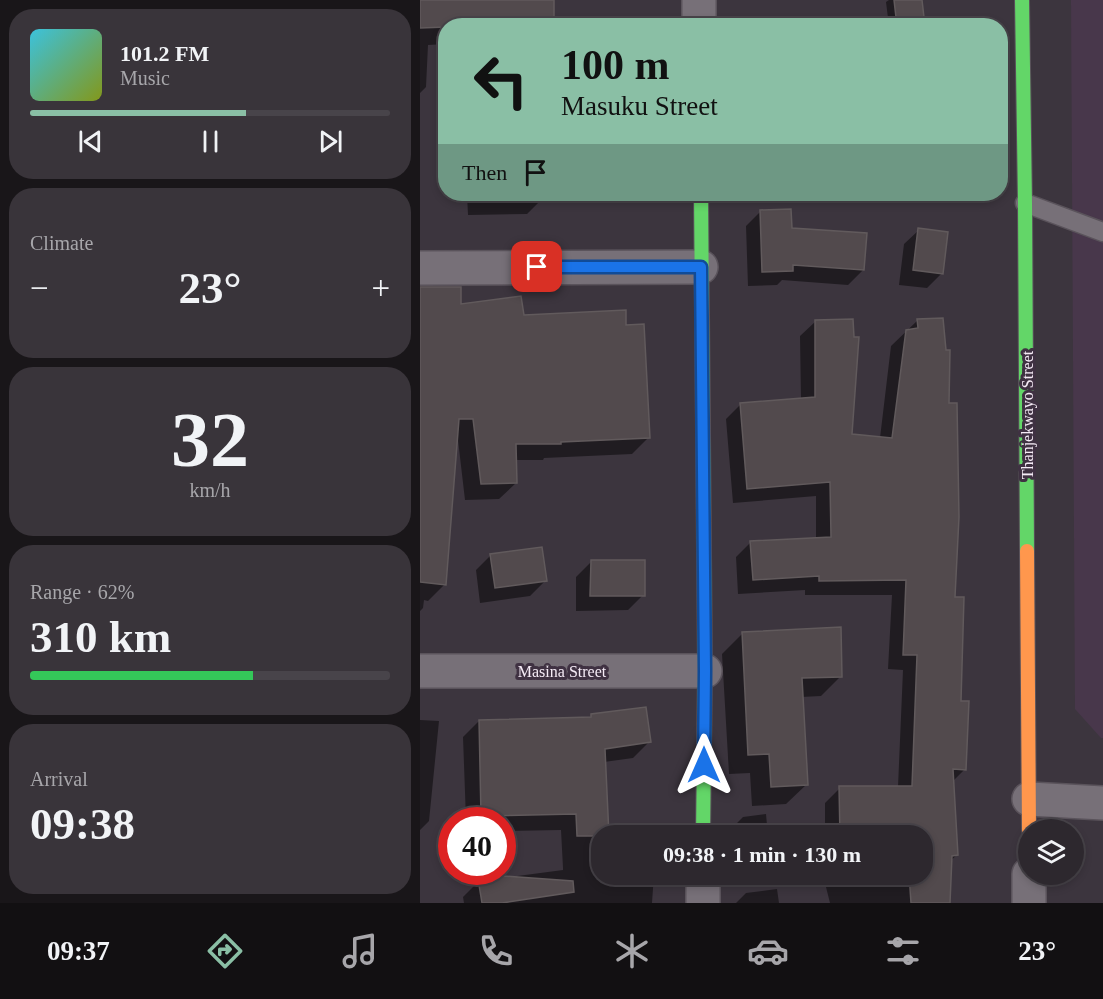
<!DOCTYPE html>
<html lang="en">
<head>
<meta charset="utf-8">
<style>
  :root { --surface:#2d282e; --page:#39343a; --text:#f1f3f6; --muted:#a7a6aa; --line:#48444a; --accent:#8abfa5 }
  body { margin:0; font-family:Georgia,serif; background:var(--page); color:var(--text); height:100vh; display:flex; flex-direction:column; font-size:22px; white-space:nowrap }
  * { box-sizing:border-box; margin:0 }
  p { font-size:20px; color:var(--muted) }
  .icon { flex:none; width:33px; height:33px; fill:none; stroke:currentColor; stroke-width:2; stroke-linecap:round; stroke-linejoin:round }
  .map { position:relative; flex:1; overflow:hidden }
  .drawer { display:flex; flex-direction:column; gap:9px; padding:9px; background:#191619; width:420px }
  .drawer>* { flex:none }
  .hud { position:absolute; left:18px; top:18px; width:570px; height:183px; border-radius:24px; box-shadow:0 3px 9px #0003,0 0 0 2px var(--line); background:#8abfa5; color:#111; overflow:hidden }
  .controls { position:absolute; left:598px; top:819px; display:grid; gap:12px }
  .controls a { display:grid; place-items:center; width:66px; height:66px; border-radius:50%; background:var(--surface); box-shadow:0 3px 9px #0003,0 0 0 2px var(--line); font-size:30px }
  .speed { position:absolute; left:18px; top:807px; display:flex; gap:12px; font-size:30px; font-weight:700; text-align:center }
  .speed>* { display:grid; place-content:center; width:78px; height:78px; border-radius:50%; background:var(--surface); box-shadow:0 3px 9px #0003,0 0 0 2px var(--line); line-height:1 }
  .speed .limit { border:9px solid #d22; background:#fff; color:#111 }
  .pin { position:absolute; display:grid; place-items:center; width:51px; height:51px; color:#fff; margin:-26px; border-radius:12px; box-shadow:0 3px 9px #0006 }
  .me { position:absolute; width:66px; margin:-33px; rotate:0deg; stroke-linejoin:round; filter:drop-shadow(0 0 4px #0008) }
  .turn { display:flex; align-items:center; gap:21px; height:126px; padding:0 24px; font-size:27px }
  .turn .icon { width:78px; height:78px; stroke-width:2.5 }
  .turn b { display:block; font-size:42px; line-height:51px }
  .then { display:flex; align-items:center; height:57px; padding:0 24px; background:#0003; gap:12px; font-size:22px }
  .big { font-size:45px; font-weight:700; line-height:1.1 }
  .drawer .card { flex:1; display:flex; flex-direction:column; justify-content:center; gap:9px; min-width:0; padding:0 21px; border-radius:24px; background:var(--page) }
  .drawer .dial { align-items:center; gap:0 }
  .dial b { font-size:78px; line-height:1 }
  .song { display:flex; align-items:center; gap:18px }
  .cover { width:72px; height:72px; border-radius:9px; background:linear-gradient(135deg,hsl(190 70% 55%),hsl(70 70% 35%)) }
  .played { height:6px; border-radius:3px; background:linear-gradient(90deg,var(--accent) 60%,var(--line) 60%) }
  .keys { display:flex; justify-content:space-around; direction:ltr }
  .heat { display:flex; justify-content:space-between; align-items:center; font-size:33px; direction:ltr }
  .charge { height:9px; border-radius:4px; background:linear-gradient(90deg,#34c759 62%,var(--line) 0) }
  .trip { position:absolute; left:171px; top:825px; width:342px; height:60px; border-radius:24px; background:var(--surface); box-shadow:0 3px 9px #0003,0 0 0 2px var(--line); font-weight:700; line-height:60px; text-align:center }
  .tab-bar { display:flex; height:96px; justify-content:space-around; align-items:center; background:#121012; color:var(--muted) }
  .tab-bar .icon { width:42px; height:42px }
  .tab-bar .on { color:var(--accent) }
  .tab-bar b { font-size:27px; color:var(--text) }
  main { display:flex; flex:1; min-height:0 }
  .map>svg:first-child { display:block }
</style>
</head>
<body>
<main>
<section class="drawer">
<div class="card">
<div class="song"><i class="cover"></i><div><b>101.2 FM</b><p>Music</p></div></div>
<div class="played"></div>
<div class="keys"><svg class="icon" aria-label="previous" viewBox="0 0 24 24"><path d="M18 5L8 12l10 7zM5 5v14"/></svg><svg class="icon" aria-label="pause" viewBox="0 0 24 24"><path d="M8 5v14M16 5v14"/></svg><svg class="icon" aria-label="next" viewBox="0 0 24 24"><path d="M6 5l10 7-10 7zM19 5v14"/></svg></div>
</div>
<div class="card"><p>Climate</p>
<div class="heat"><a>−</a><b class="big">23°</b><a>+</a></div>
</div>
<div class="card dial"><b>32</b><p>km/h</p></div>
<div class="card"><p>Range · 62%</p><b class="big">310 km</b><div class="charge"></div></div>
<div class="card"><p>Arrival</p><b class="big">09:38</b></div>
</section>
<div class="map">
<svg width="683" height="903" viewBox="0 0 683 903">
  <rect width="100%" height="100%" fill="#3c353e"/>
  <path fill="#48374b" d="M651,0H683V738H681L655,709Z"/>
  <path fill="#0007" d="M0,0H132L26,26V44L8,45L6,87L0,93Z
    M469,0H501L503,26H469L466,2Z
    M47,194H122V199L107,214L48,215Z
    M165,194H216L213,197L166,203Z
    M510,194H544L538,200L510,201Z
    M341,211L370,229L443,270L428,285L362,280L357,285L328,286L326,226Z
    M499,230L522,273L507,288L479,285L484,244Z
    M0,300L40,305L102,317L205,326L229,437L212,454L124,458L123,460H95L96,483L79,499L45,500L38,440H36L25,584L8,601L4,600L3,608L0,611Z
    M498,320L527,404L533,598L539,702L545,769L532,782L537,855L530,861L529,903H410L405,883V874H502V836H405V803L420,788L478,787L483,670L468,669L472,595H385V590L318,594L316,557L331,542L396,539V496L313,503L306,419L321,404L381,400L380,336L396,321L430,435L460,438L471,346Z
    M71,555L125,581L110,596L60,603L56,570Z
    M171,562L223,595L208,610L156,611V577Z
    M322,634L421,676L401,696L381,697L386,785L366,804L332,806L330,773L309,774L302,654Z
    M171,716L229,742L213,758L184,762L188,835L237,827V836H182V874H234L232,903H44L43,897L59,881L143,870V868L141,830L82,831V820H46L43,737L59,721L169,718Z
    M0,720L19,721L9,821L0,830Z
    M346,814L348,836H317L316,824L323,817Z
    M357,889L359,903H316L326,893Z"/>
  <path fill="#524a4d" stroke="#615a5c" stroke-width="1.5" d="M0,0H134V26H26V27L0,28Z
    M474,0H502L505,26H477Z
    M371,209L372,228L447,233L444,270L373,265V271L342,272L340,210Z
    M498,228L528,232L523,274L493,270Z
    M0,287H41V304L101,296L104,315L206,310V325L224,324L230,438L141,442V444H96L97,483L61,484L53,419H39L26,585L0,582Z
    M523,318L526,350H530L529,403H537L539,517L535,597H544L541,701H549L546,770L533,769L538,855L532,856L530,903H491L489,874H502V836H420L419,786H492L497,655H483L486,580L399,581V576L333,580L330,541L411,537L410,482L327,489L320,403L395,397V320L433,319L434,337H439L432,434L472,438L486,330L498,328L497,319Z
    M122,547L127,581L75,588L70,554Z
    M171,560H225V596H170Z
    M421,627L422,677L382,678L388,785L351,787L349,754L328,755L322,632Z
    M226,707L231,742L185,749L189,836H157L156,814L61,816L59,720L171,717V714Z
    M83,876L153,881L154,892L82,903H62L58,879Z"/>
  <g fill="none" stroke-linecap="round" stroke-linejoin="round">
    <g stroke="#5a535b" stroke-width="21">
      <path id="lane" d="M605,203L683,232"/>
    </g>
    <g stroke="#5a535b" stroke-width="36">
      <path id="street" d="M279,0V26
        M0,268L281,267
        M0,671H285
        M609,799L683,803
        M609,874V903
        M283,903V874"/>
    </g>
    <g stroke="#5a535b" stroke-width="16">
      <path id="fast" d="M602,0L605,203L607,551
        M281,194L285,671L283,836"/>
    </g>
    <g stroke="#5a535b" stroke-width="16">
      <path id="slow" d="M607,551L609,830"/>
    </g>
    <use href="#lane" stroke="#777078" stroke-width="18"/>
    <use href="#street" stroke="#777078" stroke-width="33"/>
    <use href="#fast" stroke="#63d668" stroke-width="14"/>
    <use href="#slow" stroke="#ff974d" stroke-width="14"/>
  </g>
  <g fill="none" stroke-linecap="round" stroke-linejoin="round">
    <g stroke="#114b97" stroke-width="15">
      <path id="route" d="M117,267H281L285,671L284,765"/>
    </g>
    <use href="#route" stroke="#1a73e8" stroke-width="10"/>
  </g>
  <g text-anchor="middle" stroke-width="6" stroke-linejoin="round" paint-order="stroke">
    <g font-size="16" fill="#f5ebf6" stroke="#3f3142">
      <text transform="translate(607 415) rotate(-90)" y="6">Thanjekwayo Street</text>
      <text x="142" y="677">Masina Street</text>
    </g>
  </g>
</svg>
<div class="controls">
<a><svg class="icon" aria-label="layers" viewBox="0 0 24 24"><path d="M12 4l9 5-9 5-9-5zM3 14l9 5 9-5"/></svg></a>
</div>
<div class="speed"><div class="limit">40</div></div>
<div class="pin" style="left:117px;top:267px;background:#d93025"><svg class="icon" aria-label="arrive" viewBox="0 0 24 24"><path d="M6 21V4h12l-3 4 3 4H6"/></svg></div>
<svg class="me" style="left:284px;top:765px" viewBox="-20 -20 40 40"><path d="M0-17L14 15 0 8-14 15z" fill="#1a73e8" stroke="#fff" stroke-width="4"/></svg>
<div class="trip">09:38 · 1 min · 130 m</div>
<div class="hud">
<div class="turn"><svg class="icon" aria-label="left" viewBox="0 0 24 24"><path d="M17 20v-9H6M10 6l-5 5 5 5"/></svg><div><b>100 m</b>Masuku Street</div></div>
<div class="then">Then<svg class="icon" aria-label="arrive" viewBox="0 0 24 24"><path d="M6 21V4h12l-3 4 3 4H6"/></svg></div>
</div>
</div>
</main>
<nav class="tab-bar">
<b>09:37</b>
<svg class="icon on" aria-label="directions" viewBox="0 0 24 24"><path d="M12 3l9 9-9 9-9-9zM9 14v-3h6M13 9l2 2-2 2"/></svg>
<svg class="icon" aria-label="music" viewBox="0 0 24 24"><path d="M9 18V5l10-2v13"/><circle cx="6" cy="18" r="3"/><circle cx="16" cy="16" r="3"/></svg>
<svg class="icon" aria-label="phone" viewBox="0 0 24 24"><path d="M5 4h4l2 5-3 2q2 4 5 5l2-3 5 2v4C11 20 4 13 5 4z"/></svg>
<svg class="icon" aria-label="climate" viewBox="0 0 24 24"><path d="M12 3v18M4 7l16 10M4 17L20 7"/></svg>
<svg class="icon" aria-label="car" viewBox="0 0 24 24"><path d="M5 17H2v-5l4-1 3-4h7l3 4 3 1v5h-3M9 17h6M6 11h13"/><circle cx="7" cy="17" r="2"/><circle cx="17" cy="17" r="2"/></svg>
<svg class="icon" aria-label="filters" viewBox="0 0 24 24"><path d="M4 7h16M4 17h16"/><circle cx="9" cy="7" r="2"/><circle cx="15" cy="17" r="2"/></svg>
<b>23°</b>
</nav>
</body>
</html>
